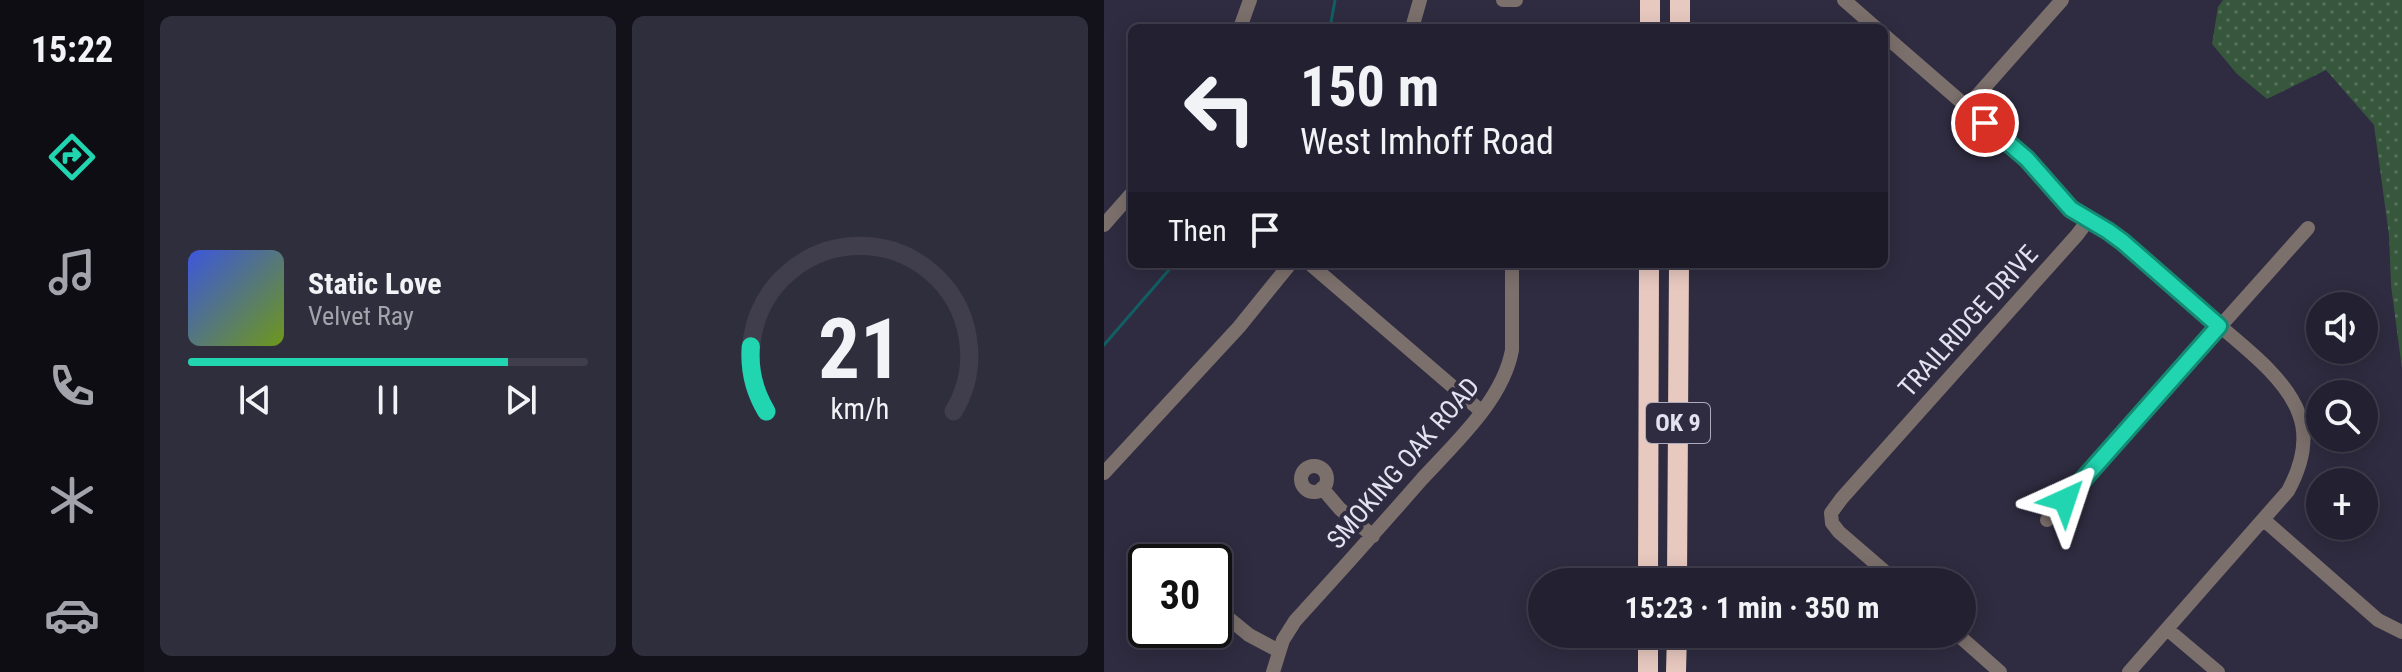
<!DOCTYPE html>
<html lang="en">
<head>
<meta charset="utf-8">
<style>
  :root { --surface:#232131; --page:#2f2e3d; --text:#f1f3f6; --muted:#a3a3ab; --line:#403e4d; --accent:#20d5b0 }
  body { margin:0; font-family:"Roboto Condensed",sans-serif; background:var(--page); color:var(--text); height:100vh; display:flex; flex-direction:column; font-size:30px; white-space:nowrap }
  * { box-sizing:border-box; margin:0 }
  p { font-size:26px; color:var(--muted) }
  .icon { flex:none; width:44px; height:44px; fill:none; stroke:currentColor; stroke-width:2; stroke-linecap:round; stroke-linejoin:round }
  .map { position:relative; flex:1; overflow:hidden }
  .drawer { display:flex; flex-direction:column; gap:16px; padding:16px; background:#13121b; width:960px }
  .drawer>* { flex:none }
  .hud { position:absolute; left:24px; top:24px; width:760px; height:244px; border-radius:12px; box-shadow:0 4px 20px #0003,0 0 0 2px var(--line); background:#232131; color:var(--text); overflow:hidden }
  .controls { position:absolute; left:1202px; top:292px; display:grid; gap:16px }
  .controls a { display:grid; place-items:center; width:72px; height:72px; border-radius:50%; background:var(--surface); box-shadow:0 4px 20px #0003,0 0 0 2px var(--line); font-size:40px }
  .speed { position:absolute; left:24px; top:544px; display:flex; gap:16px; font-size:40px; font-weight:700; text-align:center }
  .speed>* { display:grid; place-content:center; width:104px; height:104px; border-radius:50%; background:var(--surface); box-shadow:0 4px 20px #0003,0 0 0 2px var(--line); line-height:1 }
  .speed .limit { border:4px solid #111; border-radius:12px; background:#fff; color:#111 }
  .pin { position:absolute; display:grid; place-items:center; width:68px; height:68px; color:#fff; margin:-34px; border:4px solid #fff; border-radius:50%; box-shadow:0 2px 8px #0007 }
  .me { position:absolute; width:88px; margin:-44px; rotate:42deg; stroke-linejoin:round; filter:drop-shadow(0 0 6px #0008) }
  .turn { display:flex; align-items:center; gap:28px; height:168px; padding:0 40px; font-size:36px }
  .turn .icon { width:104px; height:104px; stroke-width:2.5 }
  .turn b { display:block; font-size:56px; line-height:68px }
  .then { display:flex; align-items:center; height:76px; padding:0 40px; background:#0003; gap:16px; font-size:30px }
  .drawer .widget { flex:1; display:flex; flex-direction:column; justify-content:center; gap:12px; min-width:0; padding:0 28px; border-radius:12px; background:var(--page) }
  .drawer .dial { align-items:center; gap:0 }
  .dial svg { height:208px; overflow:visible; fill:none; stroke:var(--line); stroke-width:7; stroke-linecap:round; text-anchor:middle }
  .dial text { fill:var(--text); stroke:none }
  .song { display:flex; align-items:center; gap:24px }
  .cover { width:96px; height:96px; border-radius:12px; background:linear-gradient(135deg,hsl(230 70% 55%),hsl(80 70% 35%)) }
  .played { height:8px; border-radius:4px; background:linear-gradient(90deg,var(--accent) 80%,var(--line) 80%) }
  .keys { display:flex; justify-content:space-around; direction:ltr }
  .drawer .tiles { flex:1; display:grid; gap:16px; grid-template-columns:repeat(2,1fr) }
  .trip { position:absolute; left:424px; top:568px; width:448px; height:80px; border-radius:40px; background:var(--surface); box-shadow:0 4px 20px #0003,0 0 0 2px var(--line); font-weight:700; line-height:80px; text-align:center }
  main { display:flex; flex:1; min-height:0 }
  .menu { display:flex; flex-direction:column; width:144px; justify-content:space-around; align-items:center; background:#0e0d14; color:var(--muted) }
  .menu .icon { width:56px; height:56px }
  .menu .selected { color:var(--accent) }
  .menu b { font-size:36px; color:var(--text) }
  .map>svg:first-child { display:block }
</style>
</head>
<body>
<main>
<nav class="menu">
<b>15:22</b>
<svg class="icon selected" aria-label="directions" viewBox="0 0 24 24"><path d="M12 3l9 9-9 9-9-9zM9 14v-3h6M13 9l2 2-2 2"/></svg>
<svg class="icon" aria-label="music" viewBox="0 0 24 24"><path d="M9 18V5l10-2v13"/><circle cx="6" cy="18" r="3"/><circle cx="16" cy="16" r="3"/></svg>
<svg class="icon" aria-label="phone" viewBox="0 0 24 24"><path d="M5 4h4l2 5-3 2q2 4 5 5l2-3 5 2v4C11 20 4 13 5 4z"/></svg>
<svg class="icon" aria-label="climate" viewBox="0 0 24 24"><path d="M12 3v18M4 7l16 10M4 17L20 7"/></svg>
<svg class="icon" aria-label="car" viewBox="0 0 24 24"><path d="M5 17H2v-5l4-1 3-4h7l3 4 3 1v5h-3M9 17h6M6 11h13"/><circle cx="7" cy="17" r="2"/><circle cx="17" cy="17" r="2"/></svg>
</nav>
<section class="drawer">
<div class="tiles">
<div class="widget">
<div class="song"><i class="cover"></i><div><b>Static Love</b><p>Velvet Ray</p></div></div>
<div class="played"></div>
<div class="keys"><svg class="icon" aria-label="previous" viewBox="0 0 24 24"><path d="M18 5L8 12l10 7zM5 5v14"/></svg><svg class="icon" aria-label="pause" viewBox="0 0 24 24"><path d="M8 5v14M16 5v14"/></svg><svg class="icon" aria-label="next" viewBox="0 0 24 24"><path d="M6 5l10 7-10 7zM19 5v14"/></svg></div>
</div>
<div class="widget dial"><svg viewBox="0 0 100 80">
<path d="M14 69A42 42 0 1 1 86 69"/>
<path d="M14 69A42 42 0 0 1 8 44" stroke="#20d5b0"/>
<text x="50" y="56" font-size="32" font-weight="700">21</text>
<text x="50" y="72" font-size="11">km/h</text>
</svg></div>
</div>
</section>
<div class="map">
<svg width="1298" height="672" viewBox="0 0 1298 672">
  <defs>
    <pattern id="green-dots" width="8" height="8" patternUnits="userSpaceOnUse" patternTransform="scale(2)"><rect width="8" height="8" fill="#37573d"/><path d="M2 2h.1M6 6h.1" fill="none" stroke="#546f59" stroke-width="1.8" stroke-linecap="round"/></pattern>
  </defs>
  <rect width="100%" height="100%" fill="#2f2c41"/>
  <path fill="url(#green-dots)" d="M1119,0H1298V369L1287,285L1285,235L1270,125L1222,70L1163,99L1133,74L1108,44L1114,7Z"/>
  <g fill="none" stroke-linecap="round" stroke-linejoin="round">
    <path stroke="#115f63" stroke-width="3" d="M226,28L231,0
      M0,345L70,264"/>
    <path stroke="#7c706c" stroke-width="14" d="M399,0H412
      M740,0L772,28
      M136,28L146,0
      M308,28L316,0
      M780,35L923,159L967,209L1004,231L1019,242C1047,267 1075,291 1103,315C1133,342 1181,375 1195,414C1205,440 1197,467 1184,491L1025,672
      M863,107L958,0
      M0,225L28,193
      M206,264L377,411
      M197 479a13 13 0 1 1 26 0a13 13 0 1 1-26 0Z
      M0,473L135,327L186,264
      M218,488L236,509L269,536
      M943,520L1204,228
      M1160,520L1274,620L1298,632
      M793,582L735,532L728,523L727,513L738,498L973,235L985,219
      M110,589L115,597L110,610
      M112,608L145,635L175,651
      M1063,629L1114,672
      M853,634L896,672
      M169,672L179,640L191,621C234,574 276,527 318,479C351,443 399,400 408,350V264"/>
    <path stroke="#e8c9c0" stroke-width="20" d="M546,28V0
      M576,28V0
      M544,582L545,264
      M573,582L575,264
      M544,672V634
      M572,672L573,634"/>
  </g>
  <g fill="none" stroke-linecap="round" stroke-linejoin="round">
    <g stroke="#158a72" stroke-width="20">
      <path id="route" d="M881,123L923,159L967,209L1004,231L1019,242L1115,326L961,500"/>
    </g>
    <use href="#route" stroke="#20d5b0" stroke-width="14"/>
  </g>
  <g text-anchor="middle" stroke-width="8" stroke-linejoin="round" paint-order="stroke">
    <rect fill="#2f2c41" stroke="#adabbc" stroke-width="2" x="542" y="403" width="64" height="40" rx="6"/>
    <g font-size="24" font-weight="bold" fill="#e3e2f0">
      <text x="574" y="431">OK 9</text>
    </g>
    <g font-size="26" fill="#e3e2f0" stroke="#2f2c41">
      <text transform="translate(864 321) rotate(-48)" y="9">TRAILRIDGE DRIVE</text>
      <text transform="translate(299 463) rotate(-49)" y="9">SMOKING OAK ROAD</text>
    </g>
  </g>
</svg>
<div class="controls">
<a><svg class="icon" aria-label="sound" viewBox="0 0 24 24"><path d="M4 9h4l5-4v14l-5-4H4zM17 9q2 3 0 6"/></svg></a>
<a><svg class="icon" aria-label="search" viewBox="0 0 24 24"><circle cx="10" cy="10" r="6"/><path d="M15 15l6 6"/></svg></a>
<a>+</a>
</div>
<div class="speed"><div class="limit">30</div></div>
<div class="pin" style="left:881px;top:123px;background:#d93025"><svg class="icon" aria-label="arrive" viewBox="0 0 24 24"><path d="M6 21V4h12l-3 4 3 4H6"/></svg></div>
<svg class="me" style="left:961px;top:500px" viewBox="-20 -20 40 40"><path d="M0-17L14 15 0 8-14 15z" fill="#20d5b0" stroke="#fff" stroke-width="4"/></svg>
<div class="trip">15:23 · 1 min · 350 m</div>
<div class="hud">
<div class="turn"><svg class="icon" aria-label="left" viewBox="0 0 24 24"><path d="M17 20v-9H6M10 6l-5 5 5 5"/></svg><div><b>150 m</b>West Imhoff Road</div></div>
<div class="then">Then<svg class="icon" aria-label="arrive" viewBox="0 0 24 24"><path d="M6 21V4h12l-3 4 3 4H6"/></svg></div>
</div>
</div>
</main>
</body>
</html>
